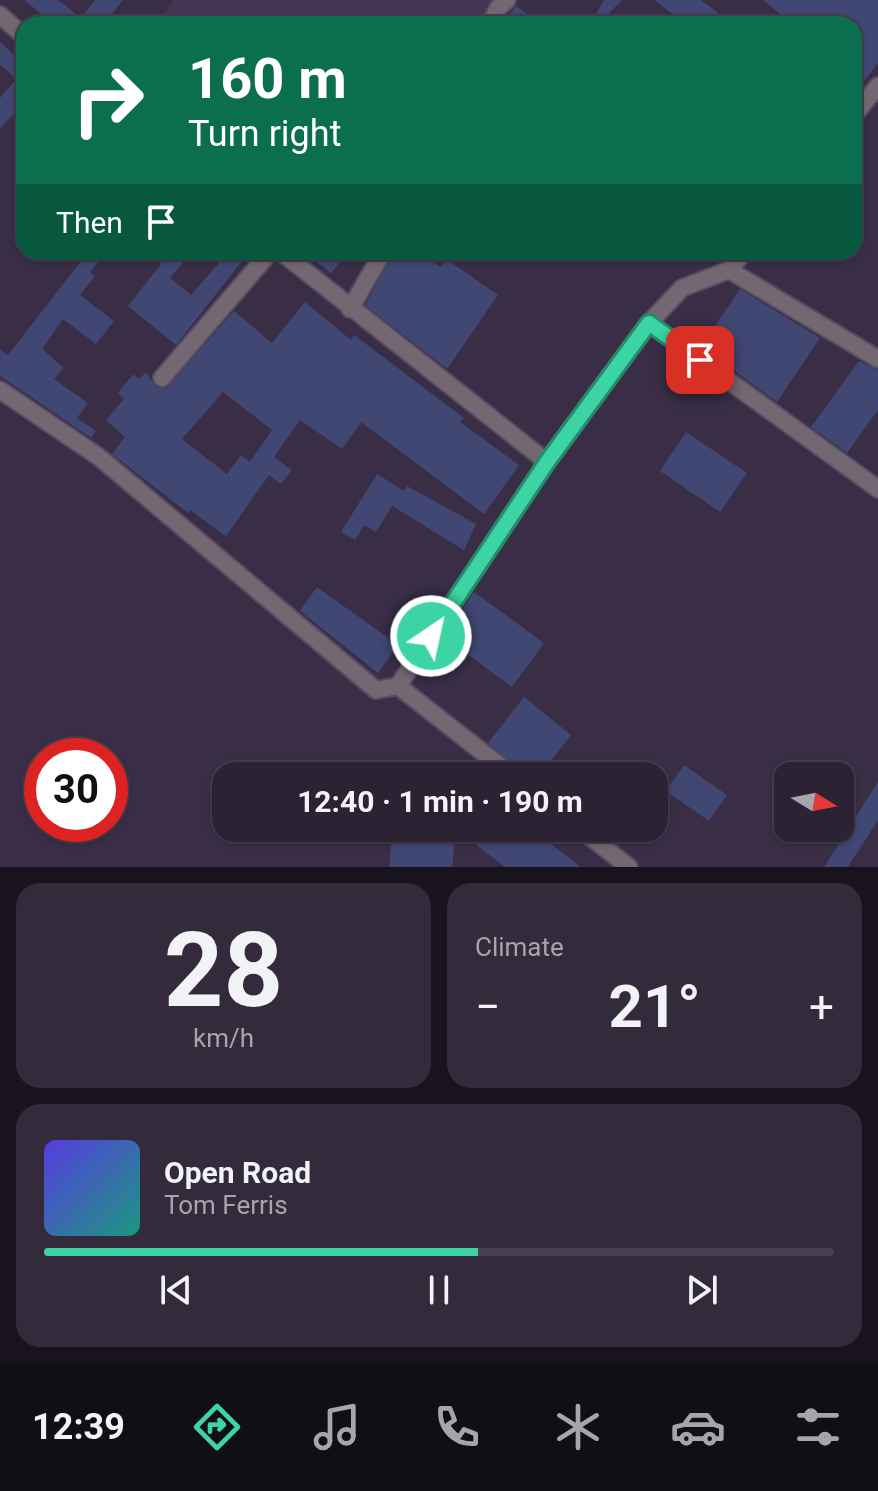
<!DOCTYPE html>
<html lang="en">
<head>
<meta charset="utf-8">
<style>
  :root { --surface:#2b2234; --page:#332a3c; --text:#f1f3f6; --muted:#a6a4ac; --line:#473f4f; --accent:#3cd4a4 }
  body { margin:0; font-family:Roboto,sans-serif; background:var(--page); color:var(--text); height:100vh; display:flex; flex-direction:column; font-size:30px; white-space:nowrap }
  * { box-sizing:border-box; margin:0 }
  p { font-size:26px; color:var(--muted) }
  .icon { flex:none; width:44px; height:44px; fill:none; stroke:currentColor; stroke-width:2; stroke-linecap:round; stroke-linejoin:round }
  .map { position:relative; height:867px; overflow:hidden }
  .side { display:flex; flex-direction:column; gap:16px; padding:16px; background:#18131d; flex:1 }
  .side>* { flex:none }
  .top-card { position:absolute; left:16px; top:16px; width:846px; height:244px; border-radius:24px; box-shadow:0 2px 6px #0004,0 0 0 2px var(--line); background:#0b6e4f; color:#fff; overflow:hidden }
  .needle { width:52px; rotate:100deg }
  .tools { position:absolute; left:774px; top:762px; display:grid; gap:16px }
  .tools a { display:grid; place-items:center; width:80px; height:80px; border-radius:16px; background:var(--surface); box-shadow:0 2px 6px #0004,0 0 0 2px var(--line); font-size:40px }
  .speed { position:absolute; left:24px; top:738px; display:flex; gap:16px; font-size:40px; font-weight:700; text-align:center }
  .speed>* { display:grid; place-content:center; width:104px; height:104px; border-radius:50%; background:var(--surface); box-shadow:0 2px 6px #0004,0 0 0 2px var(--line); line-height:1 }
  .speed .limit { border:12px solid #d22; background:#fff; color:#111 }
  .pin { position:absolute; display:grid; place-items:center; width:68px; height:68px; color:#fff; margin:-34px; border-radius:16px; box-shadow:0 4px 12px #0006 }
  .me { position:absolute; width:88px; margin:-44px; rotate:34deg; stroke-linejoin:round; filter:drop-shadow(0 0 6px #0008) }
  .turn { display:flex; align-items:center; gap:28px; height:168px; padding:0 40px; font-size:36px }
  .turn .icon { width:104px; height:104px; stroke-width:2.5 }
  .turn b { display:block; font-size:56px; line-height:68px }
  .then { display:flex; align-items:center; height:76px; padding:0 40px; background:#0003; gap:16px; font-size:30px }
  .big { font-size:60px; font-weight:700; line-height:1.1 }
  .side .tile { flex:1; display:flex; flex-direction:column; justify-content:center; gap:12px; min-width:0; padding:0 28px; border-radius:24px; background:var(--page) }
  .side .dial { align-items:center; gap:0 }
  .dial b { font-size:104px; line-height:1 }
  .song { display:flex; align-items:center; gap:24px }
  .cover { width:96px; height:96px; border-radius:12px; background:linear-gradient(135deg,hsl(250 70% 55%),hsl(170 70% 35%)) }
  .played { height:8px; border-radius:4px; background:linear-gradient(90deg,var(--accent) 55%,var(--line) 55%) }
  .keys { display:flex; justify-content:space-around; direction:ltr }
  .heat { display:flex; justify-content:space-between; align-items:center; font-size:44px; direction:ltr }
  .side .tiles { flex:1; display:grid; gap:16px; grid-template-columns:1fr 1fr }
  .tile:last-child { grid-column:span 2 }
  .trip { position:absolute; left:212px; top:762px; width:456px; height:80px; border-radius:24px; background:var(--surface); box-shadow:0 2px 6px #0004,0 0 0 2px var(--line); font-weight:700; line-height:80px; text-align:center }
  .dock { display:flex; height:128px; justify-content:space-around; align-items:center; background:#110e15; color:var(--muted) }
  .dock .icon { width:56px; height:56px }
  .dock .on { color:var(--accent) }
  .dock b { font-size:36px; color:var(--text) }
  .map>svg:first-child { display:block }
</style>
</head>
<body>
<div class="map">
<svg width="878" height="867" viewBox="0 0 878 867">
  <rect width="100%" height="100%" fill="#392e46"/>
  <path fill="#433553" d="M174,0H493L479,24H175L163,14Z"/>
  <path fill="#414773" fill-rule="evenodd" d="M24,0H58L81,18L95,0H123L104,24H54Z
    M604,0H622L609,13L627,24H590Z
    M654,0H701L721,15L714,24H686Z
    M763,0H878V63L854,95V24H793Z
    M516,6L542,24H502Z
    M0,42L24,64V104L0,128V98L16,79L0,64Z
    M88,252H106L90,272L95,276L80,295L114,321L96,344L63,319L42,349L64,368L54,379L88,403L77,418L96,431L91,438L0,376V350L8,355Z
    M147,252H192L170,278L191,295L219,263L206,252H249L176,345L128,306L161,264Z
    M304,252H348L331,273Z
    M394,252H418L441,267L446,259L498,295L447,369L365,305Z
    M740,289L820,338L777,402L701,347Z
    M305,302L351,340L354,335L464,418L460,422L519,465L484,514L361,422L342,449L300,420L274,457L292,470L281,484L269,475L226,536L190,510L188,513L112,454L125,437L106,420L124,399L118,393L133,374L139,379L146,372L156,387L166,388L234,311L272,343ZM223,392L272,430L250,462L241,455L227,474L182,439Z
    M859,361L878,370V410L847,453L811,427Z
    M686,432L747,473L720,512L660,471Z
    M377,474L404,491L407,486L476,524L464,550L392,506L376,532L364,525L355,540L341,532Z
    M317,587L398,645L378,673L300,611Z
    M474,592L544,643L512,687L444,637Z
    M524,697L571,735L539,776H527L488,743Z
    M684,765L727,795L709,821L666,791Z
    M878,782V820L848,867H824Z
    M454,828H530L581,867H505Z
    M393,830L455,839L452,867H389Z"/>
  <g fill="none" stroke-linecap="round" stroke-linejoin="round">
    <g stroke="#574c63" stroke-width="20">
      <path id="minor" d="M0,15L24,36
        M490,24L498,8L507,0
        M854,115L878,86
        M281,252L547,462
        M729,270L878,359
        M350,309L383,252
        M649,323L878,489
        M162,378L270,252
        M0,390L99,457L376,690L398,686
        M513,776L398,686L547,462L649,323L682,288L729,270L744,252
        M579,828L629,867"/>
    </g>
    <use href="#minor" stroke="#736871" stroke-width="16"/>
  </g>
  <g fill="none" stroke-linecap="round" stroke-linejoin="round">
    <g stroke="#278a6b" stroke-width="20">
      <path id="route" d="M431,636L547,462L649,323L700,360"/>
    </g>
    <use href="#route" stroke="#3cd4a4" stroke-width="14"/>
  </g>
</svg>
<div class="tools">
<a><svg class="needle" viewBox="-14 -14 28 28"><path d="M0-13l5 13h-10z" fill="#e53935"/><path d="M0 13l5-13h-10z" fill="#a6a4ac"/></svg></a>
</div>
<div class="speed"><div class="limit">30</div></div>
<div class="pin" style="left:700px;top:360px;background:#d93025"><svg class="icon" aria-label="arrive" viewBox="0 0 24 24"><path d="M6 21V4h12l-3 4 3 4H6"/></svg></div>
<svg class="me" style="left:431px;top:636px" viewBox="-20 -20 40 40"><circle r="17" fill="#3cd4a4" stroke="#fff" stroke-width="3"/><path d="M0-11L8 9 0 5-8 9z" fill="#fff"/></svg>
<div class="trip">12:40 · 1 min · 190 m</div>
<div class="top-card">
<div class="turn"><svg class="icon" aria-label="right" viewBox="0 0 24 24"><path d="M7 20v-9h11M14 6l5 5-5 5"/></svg><div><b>160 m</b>Turn right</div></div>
<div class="then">Then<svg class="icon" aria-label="arrive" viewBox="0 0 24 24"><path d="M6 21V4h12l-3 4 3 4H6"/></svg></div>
</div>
</div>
<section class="side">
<div class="tiles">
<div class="tile dial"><b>28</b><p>km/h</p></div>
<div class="tile"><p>Climate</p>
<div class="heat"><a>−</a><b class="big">21°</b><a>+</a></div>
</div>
<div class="tile">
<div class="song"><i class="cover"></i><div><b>Open Road</b><p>Tom Ferris</p></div></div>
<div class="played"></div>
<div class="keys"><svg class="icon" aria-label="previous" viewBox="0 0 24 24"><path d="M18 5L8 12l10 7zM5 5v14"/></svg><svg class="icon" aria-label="pause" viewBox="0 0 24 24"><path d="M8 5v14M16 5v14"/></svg><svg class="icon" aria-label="next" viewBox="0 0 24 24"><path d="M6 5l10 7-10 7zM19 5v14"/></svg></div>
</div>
</div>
</section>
<nav class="dock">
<b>12:39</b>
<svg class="icon on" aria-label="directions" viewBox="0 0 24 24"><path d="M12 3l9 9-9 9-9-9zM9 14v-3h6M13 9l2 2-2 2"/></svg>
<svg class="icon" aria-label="music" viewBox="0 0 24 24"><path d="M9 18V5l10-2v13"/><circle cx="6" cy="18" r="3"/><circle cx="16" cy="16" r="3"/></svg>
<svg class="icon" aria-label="phone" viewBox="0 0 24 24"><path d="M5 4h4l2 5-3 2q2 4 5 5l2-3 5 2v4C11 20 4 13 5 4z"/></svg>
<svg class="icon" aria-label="climate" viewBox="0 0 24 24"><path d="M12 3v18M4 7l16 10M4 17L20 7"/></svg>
<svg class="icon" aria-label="car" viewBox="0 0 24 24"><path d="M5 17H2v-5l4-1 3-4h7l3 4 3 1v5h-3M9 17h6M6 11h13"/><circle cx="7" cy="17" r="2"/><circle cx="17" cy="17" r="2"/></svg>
<svg class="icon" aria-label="filters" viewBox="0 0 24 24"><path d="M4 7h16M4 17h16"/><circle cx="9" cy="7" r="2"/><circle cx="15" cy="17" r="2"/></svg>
</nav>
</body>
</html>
